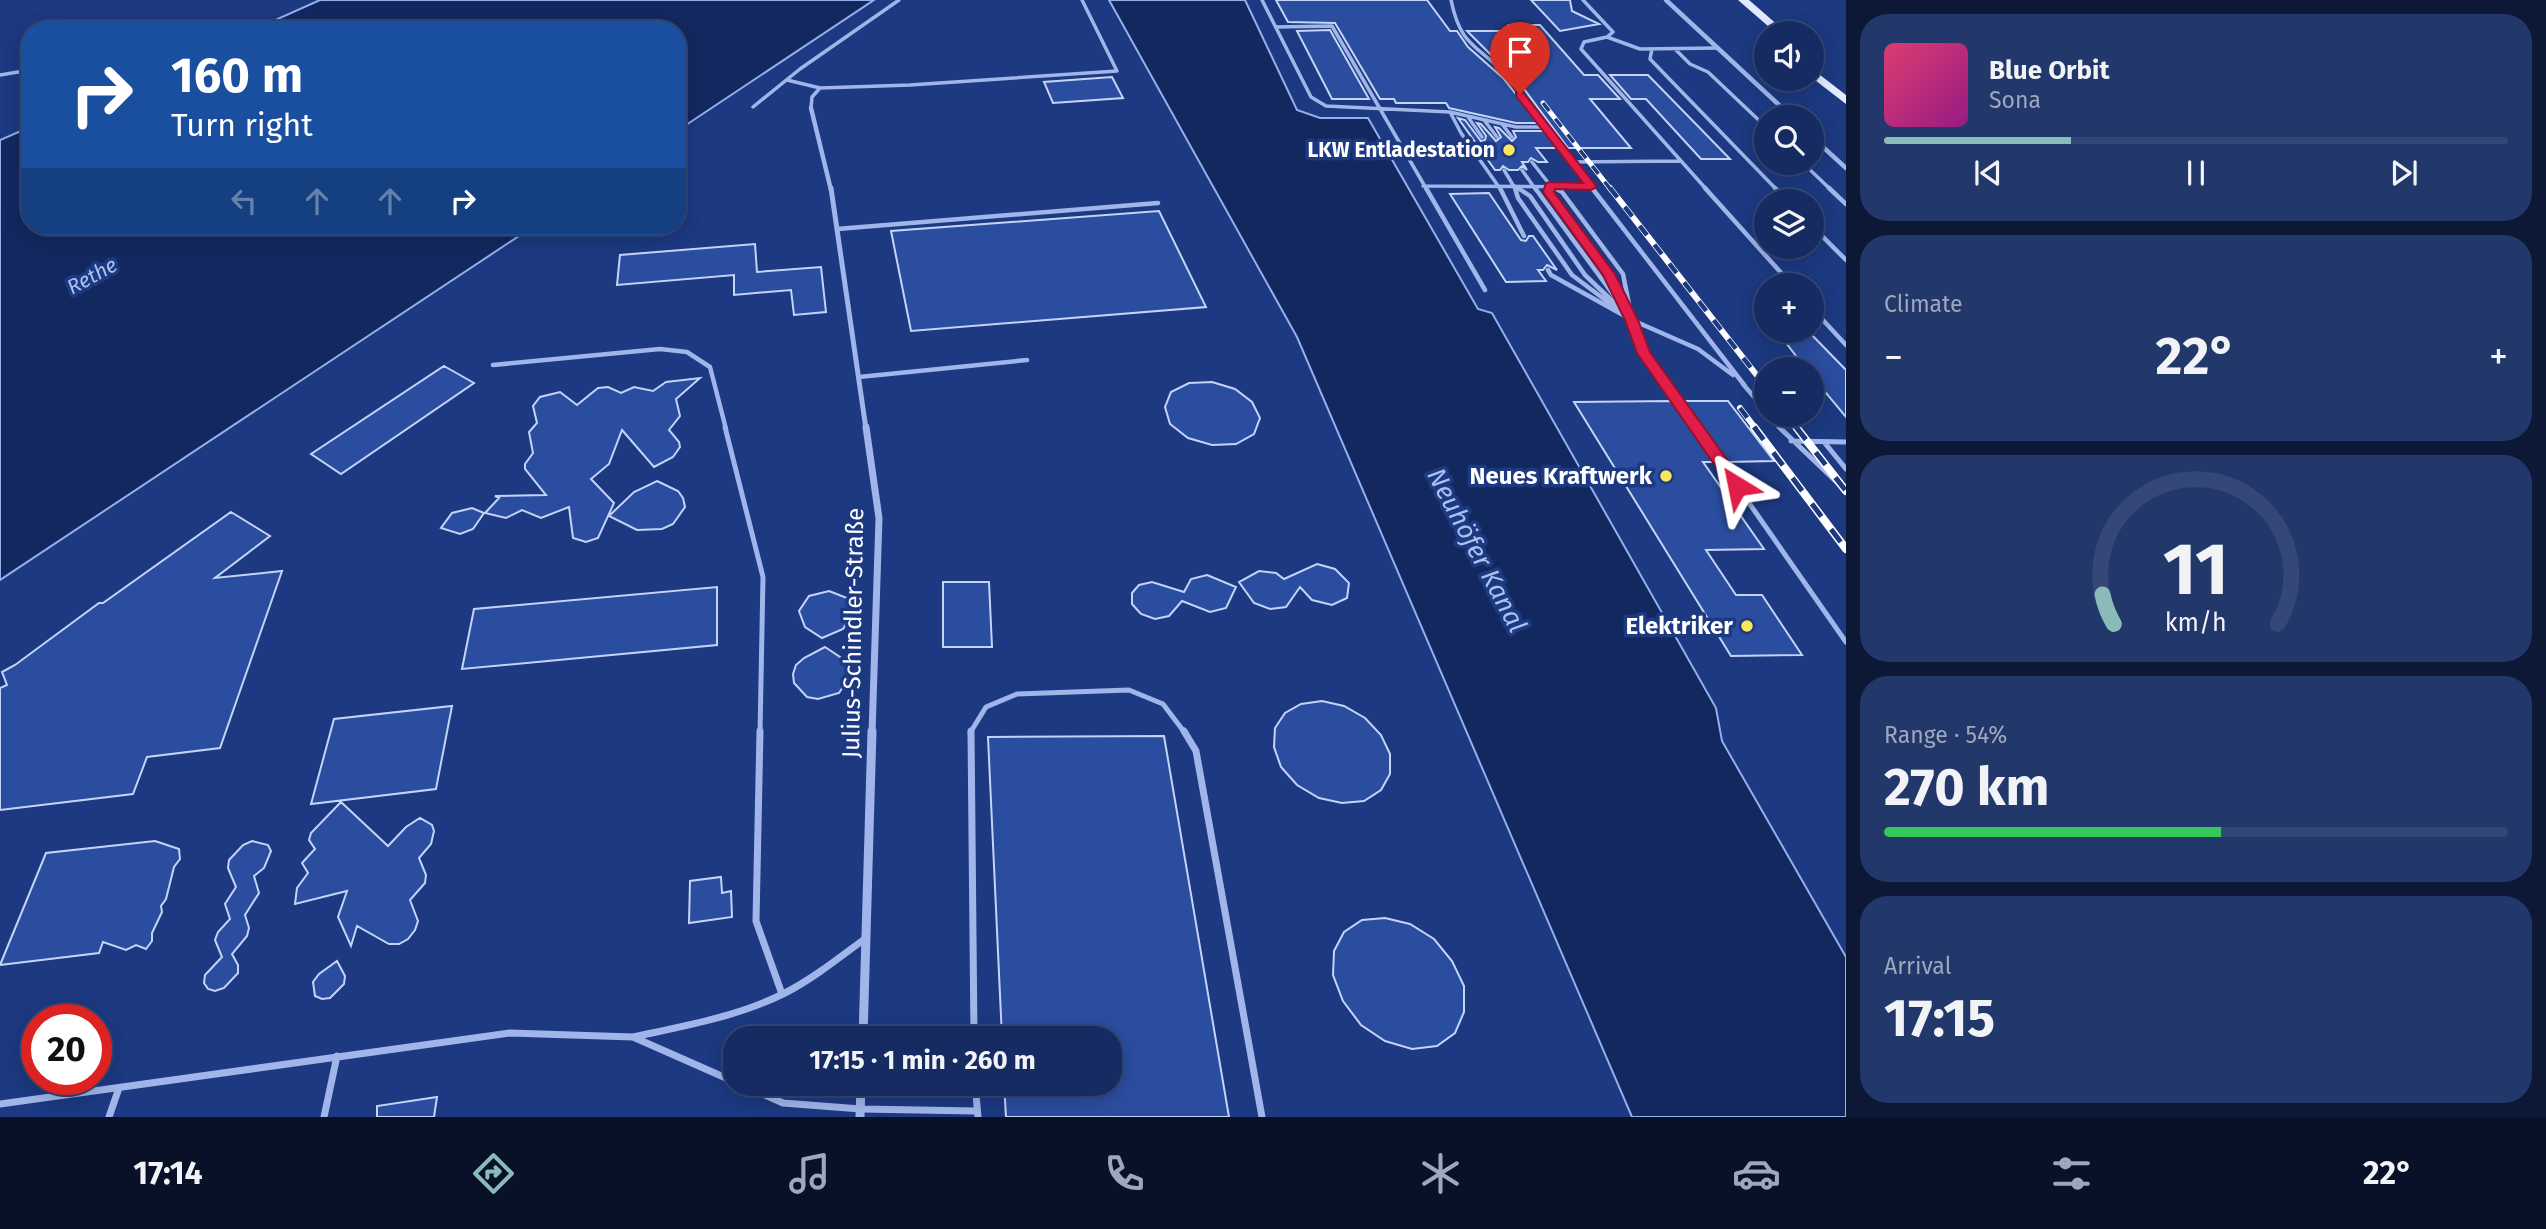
<!DOCTYPE html>
<html lang="en">
<head>
<meta charset="utf-8">
<style>
  :root { --surface:#152b61; --page:#22376a; --text:#f1f3f6; --muted:#9da7bd; --line:#344776; --accent:#8bbbb9 }
  body { margin:0; font-family:"Fira Sans",sans-serif; background:var(--page); color:var(--text); height:100vh; display:flex; flex-direction:column; font-size:26px; white-space:nowrap }
  * { box-sizing:border-box; margin:0 }
  p { font-size:23px; color:var(--muted) }
  .icon { flex:none; width:38px; height:38px; fill:none; stroke:currentColor; stroke-width:2; stroke-linecap:round; stroke-linejoin:round }
  .map { position:relative; flex:1; overflow:hidden }
  .side { display:flex; flex-direction:column; gap:14px; padding:14px; background:#0c1835; width:700px }
  .side>* { flex:none }
  .guide { position:absolute; left:21px; top:21px; width:665px; height:214px; border-radius:28px; box-shadow:0 4px 18px #0003,0 0 0 2px var(--line); background:#1a4fa0; color:#fff; overflow:hidden }
  .tools { position:absolute; left:1754px; top:21px; display:grid; gap:14px }
  .tools a { display:grid; place-items:center; width:70px; height:70px; border-radius:50%; background:var(--surface); box-shadow:0 4px 18px #0003,0 0 0 2px var(--line); font-size:35px }
  .speed { position:absolute; left:21px; top:1004px; display:flex; gap:14px; font-size:35px; font-weight:700; text-align:center }
  .speed>* { display:grid; place-content:center; width:91px; height:91px; border-radius:50%; background:var(--surface); box-shadow:0 4px 18px #0003,0 0 0 2px var(--line); line-height:1 }
  .speed .limit { border:10px solid #d22; background:#fff; color:#111 }
  .pin { position:absolute; display:grid; place-items:center; width:60px; height:60px; color:#fff; margin:-72px -30px; border-radius:50% 50% 50% 0; rotate:-45deg; box-shadow:0 0 7px #0007 }
  .pin .icon { rotate:45deg }
  .me { position:absolute; width:77px; margin:-38px; rotate:325deg; stroke-linejoin:round; filter:drop-shadow(0 0 5px #0008) }
  .turn { display:flex; align-items:center; gap:24px; height:147px; padding:0 35px; font-size:32px }
  .turn .icon { width:91px; height:91px; stroke-width:2.5 }
  .turn b { display:block; font-size:49px; line-height:60px }
  .lanes { display:flex; align-items:center; height:66px; padding:0 35px; background:#0003; justify-content:center; gap:35px; direction:ltr }
  .lanes .off { opacity:.35 }
  .big { font-size:52px; font-weight:700; line-height:1.1 }
  .side .tile { flex:1; display:flex; flex-direction:column; justify-content:center; gap:10px; min-width:0; padding:0 24px; border-radius:28px; background:var(--page) }
  .side .dial { align-items:center; gap:0 }
  .dial svg { height:182px; overflow:visible; fill:none; stroke:var(--line); stroke-width:7; stroke-linecap:round; text-anchor:middle }
  .dial text { fill:var(--text); stroke:none }
  .song { display:flex; align-items:center; gap:21px }
  .cover { width:84px; height:84px; border-radius:10px; background:linear-gradient(135deg,hsl(340 70% 55%),hsl(310 70% 35%)) }
  .played { height:7px; border-radius:4px; background:linear-gradient(90deg,var(--accent) 30%,var(--line) 30%) }
  .keys { display:flex; justify-content:space-around; direction:ltr }
  .heat { display:flex; justify-content:space-between; align-items:center; font-size:38px; direction:ltr }
  .charge { height:10px; border-radius:5px; background:linear-gradient(90deg,#34c759 54%,var(--line) 0) }
  .trip { position:absolute; left:723px; top:1026px; width:399px; height:70px; border-radius:28px; background:var(--surface); box-shadow:0 4px 18px #0003,0 0 0 2px var(--line); font-weight:700; line-height:70px; text-align:center }
  .tabs { display:flex; height:112px; justify-content:space-around; align-items:center; background:#081127; color:var(--muted) }
  .tabs .icon { width:49px; height:49px }
  .tabs .on { color:var(--accent) }
  .tabs b { font-size:32px; color:var(--text) }
  main { display:flex; flex:1; min-height:0 }
  .map>svg:first-child { display:block }
</style>
</head>
<body>
<main>
<div class="map">
<svg width="1846" height="1117" viewBox="0 0 1846 1117">
  <rect width="100%" height="100%" fill="#1c3981"/>
  <path fill="#12285f" stroke="#93afec" stroke-width="2" d="M320,0H874L677,131V30H253Z
    M1109,0H1245L1297,110L1320,118H1368L1478,309L1492,313L1716,708L1722,741L1846,957V1117H1632L1297,337Z
    M30,127V226H534L0,580V140Z"/>
  <path fill="#2b4d9f" stroke="#c4d4f7" stroke-width="2" d="M1276,0H1427L1450,31H1457L1468,47L1503,78L1539,123H1516L1449,108L1446,103H1396L1394,99H1380L1335,23L1288,22Z
    M1531,0H1570L1572,11L1599,24L1560,31Z
    M1509,25H1540L1584,75H1598L1620,99H1590L1631,148H1568L1521,85L1467,31H1514Z
    M1330,30L1369,99H1332L1297,31Z
    M1610,75H1648L1730,159H1701L1646,99H1631Z
    M1112,77L1123,98L1053,103L1044,82Z
    M1458,118L1465,120L1481,141L1485,140L1486,136L1477,123L1481,124L1496,141L1501,137L1495,127L1499,128L1512,141L1516,137L1513,131H1545L1557,148H1536L1547,162H1538L1531,158L1528,162H1522L1527,170L1522,166L1518,170H1509L1503,166L1500,170H1495Z
    M1489,193L1521,240L1526,241L1529,236H1533L1557,270L1547,265L1543,270H1538L1546,281L1506,282L1450,194Z
    M1159,211L1206,307L911,331L891,231Z
    M755,244L757,272L821,267L826,312L794,315L791,290L734,295V275L617,285L620,255Z
    M1777,331H1808L1846,370V417L1811,375V369H1806Z
    M444,366L474,383L341,474L311,454Z
    M700,378L676,399L680,416L669,430L679,442L680,447L673,457L654,467L622,430L609,464L591,479L614,503L598,538L586,542L573,538L569,507L541,518L522,510L506,518L485,513L499,498L495,496L546,495L525,469V464L533,453L529,432L537,423L533,406L540,397L560,392L577,405L598,388L608,387L621,393L634,387L653,391L666,382Z
    M1212,382L1235,389L1252,402L1260,418L1254,434L1236,444L1212,445L1188,438L1170,424L1165,407L1171,392L1189,383Z
    M1672,401L1714,462H1703L1764,549L1706,550L1736,595H1762L1802,655L1731,656L1574,402Z
    M1683,401H1728L1774,461L1727,462Z
    M657,481L678,491L683,498L685,507L673,524L662,529L637,530L609,516L634,492Z
    M472,508L484,513L473,529L460,534L441,528L452,513Z
    M231,512L270,536L215,578L282,571L220,748L147,757L133,794L0,810V688L7,685L2,672L15,665L99,603H103Z
    M1317,564L1335,569L1349,583L1347,598L1332,605L1312,600L1300,587L1286,607L1270,609L1254,603L1239,582L1259,571L1276,573L1284,579Z
    M1207,575L1236,587L1226,608L1210,612L1182,601L1169,616L1155,619L1141,614L1132,604V593L1139,585L1152,582L1184,592L1191,579Z
    M943,582H989L992,647H943Z
    M717,587V645L462,669L474,609Z
    M829,591L847,598L853,613L843,629L822,638L805,627L799,611L809,596Z
    M825,647L843,659L848,667L850,676L839,693L818,699L807,697L794,683L793,674L796,665L804,658Z
    M1322,701L1344,706L1365,718L1381,735L1390,754V774L1381,790L1364,801L1342,803L1319,798L1297,785L1281,767L1274,747L1275,728L1285,713L1301,704Z
    M452,706L436,789L311,804L334,719Z
    M1164,736L1229,1117H1006L1004,1083H1110V1038H1002L988,737Z
    M341,802L388,846L406,827L420,818L432,825L434,831L431,844L419,858L426,875L425,883L410,900L418,921L415,930L408,939L399,944H389L357,926L351,946L338,917L347,891L295,904L297,888L308,873L302,863L315,849L309,840L311,833Z
    M155,841L179,849L180,859L174,867L166,899L161,906L162,912L152,933V941L146,949L136,945L126,950L103,942L99,953L0,965L46,853Z
    M252,841L268,845L271,851L264,868L254,876L259,893L245,915L249,928L247,936L232,954L238,965V973L224,988L215,991L208,989L204,983L205,975L222,957L215,940L218,932L230,919L225,904L236,887L228,868L229,860L243,845Z
    M721,877L722,893L731,891L732,917L689,923L690,881Z
    M1385,918L1410,924L1434,939L1452,961L1464,986V1012L1455,1033L1437,1046L1412,1049L1385,1041L1361,1025L1343,1001L1333,975L1334,951L1344,932L1362,920Z
    M337,961L345,976L344,984L330,998L322,999L315,996L313,982L319,974Z
    M437,1097L434,1117H377V1106Z"/>
  <g fill="none" stroke-linecap="round" stroke-linejoin="round">
    <path stroke="#a0b6ea" stroke-width="3.5" d="M1262,0L1311,97L1326,106L1450,112L1516,127H1545
      M1451,0C1461,48 1477,44 1506,75C1537,109 1563,150 1591,187
      M1583,0L1613,32L1607,37L1584,42L1581,49L1707,190
      M1276,27L1332,26L1427,190
      M1607,37L1640,49L1718,48
      M1652,49L1650,59L1777,190
      M1675,49L1690,64L1708,72L1766,127
      M0,75L30,70
      M787,80L820,88
      M753,107L800,69L899,0
      M811,108L812,97L820,88L910,85L1117,71L1082,0
      M1450,112L1461,133L1501,190
      M1468,117L1482,137
      M1484,120L1497,137
      M1502,124L1512,137
      M1532,162L1550,185L1558,190
      M1570,162L1681,161
      M1803,163L1831,190
      M1504,170L1516,190
      M1522,170L1536,190
      M1423,186L1591,187L1593,190
      M1515,186L1520,190
      M1549,190L1550,185"/>
    <path stroke="#a0b6ea" stroke-width="4.5" d="M1426,188L1485,290
      M1500,188L1524,236
      M1515,188L1518,198L1572,275L1616,308
      M1518,188L1530,196L1585,275L1627,315
      M1535,188L1623,308
      M1549,188L1548,192L1609,274L1628,312
      M1555,188L1562,192L1623,274L1632,320L1698,349L1733,375
      M1592,188L1745,386
      M1705,188L1792,285
      M1775,188L1788,201
      M1829,188L1846,204
      M1811,225L1846,260
      M837,229L1158,203
      M1548,270L1551,275L1632,320L1644,353L1697,429
      M1811,307L1846,345
      M493,365L660,349L687,352L710,367L726,429
      M859,377L1027,360
      M1743,384L1766,411
      M1769,415L1781,429"/>
    <path stroke="#a0b6ea" stroke-width="5" d="M725,427L763,577L760,733
      M1696,427L1846,642
      M1779,427L1846,491
      M1791,441L1846,442
      M1824,442L1846,469
      M970,733L986,707L1017,694L1129,690L1163,704L1185,733"/>
    <path stroke="#a0b6ea" stroke-width="7" d="M760,731L756,921L782,994
      M971,731L974,1038
      M1184,731L1196,751L1262,1117
      M633,1037C684,1026 737,1017 785,993C814,978 840,957 866,938
      M738,1083L783,1103L861,1109L976,1111
      M975,1083L978,1117
      M0,1104L510,1033L633,1037L735,1082
      M109,1117L119,1088
      M324,1117L337,1056"/>
    <path stroke="#a0b6ea" stroke-width="4.5" d="M1666,0L1792,117
      M811,108L831,190
      M1811,136L1846,168"/>
    <path stroke="#a0b6ea" stroke-width="5" d="M831,188L866,429"/>
    <path stroke="#a0b6ea" stroke-width="7" d="M866,427L879,518L872,733"/>
    <path stroke="#a0b6ea" stroke-width="9" d="M863,1038L872,731
      M860,1117L861,1083"/>
    <path fill="#e3eafe" fill-rule="evenodd" d="M1738,0H1749L1787,33H1776Z
      M1811,68L1846,95V104L1811,77Z"/>
    <g stroke="#fff" stroke-width="5">
      <path id="rail-far2" d="M1543,103L1611,190"/>
    </g>
    <g stroke="#fff" stroke-width="6">
      <path id="rail-far1" d="M1610,188L1766,387
        M1740,408L1756,429
        M1787,415L1798,429"/>
    </g>
    <g stroke="#fff" stroke-width="8">
      <path id="rail" d="M1754,427L1846,549
        M1796,427L1846,491"/>
    </g>
    <use href="#rail-far2" stroke="#1c3981" stroke-width="3.5" stroke-dasharray="10" stroke-linecap="butt"/>
    <use href="#rail-far1" stroke="#1c3981" stroke-width="4.5" stroke-dasharray="12" stroke-linecap="butt"/>
    <use href="#rail" stroke="#1c3981" stroke-width="5" stroke-dasharray="16" stroke-linecap="butt"/>
  </g>
  <path fill="#e11d48" stroke="#92132f" stroke-width="2" d="M1516,92H1523L1597,187L1591,190L1555,189L1554,192L1615,274L1638,320L1650,352L1743,482L1745,486L1743,490H1732L1637,353L1625,320L1603,275L1543,192L1546,183L1550,182L1583,183L1516,96Z"/>
  <g fill="#fae55d" stroke="#1c3981" stroke-width="2.5">
    <circle cx="1509" cy="150" r="7"/>
    <circle cx="1666" cy="476" r="7"/>
    <circle cx="1747" cy="626" r="7"/>
  </g>
  <g text-anchor="middle" stroke-width="7" stroke-linejoin="round" paint-order="stroke">
    <g font-size="21" font-weight="bold" fill="#fff" stroke="#1c3981" text-anchor="end">
      <text x="1495" y="157">LKW Entladestation</text>
    </g>
    <g font-size="21" font-style="italic" fill="#abc1f1" stroke="#1c3981">
      <text transform="translate(92 276) rotate(-29)" y="7">Rethe</text>
    </g>
    <g font-size="24" font-weight="bold" fill="#fff" stroke="#1c3981" text-anchor="end">
      <text x="1652" y="484">Neues Kraftwerk</text>
      <text x="1733" y="634">Elektriker</text>
    </g>
    <g font-size="24" fill="#fff" stroke="#1c3981">
      <text transform="translate(853 633) rotate(-89)" y="8">Julius-Schindler-Straße</text>
    </g>
    <g font-size="26" font-style="italic" fill="#abc1f1" stroke="#1c3981">
      <text transform="translate(1477 550) rotate(62)" y="9">Neuhöfer Kanal</text>
    </g>
  </g>
</svg>
<div class="tools">
<a><svg class="icon" aria-label="sound" viewBox="0 0 24 24"><path d="M4 9h4l5-4v14l-5-4H4zM17 9q2 3 0 6"/></svg></a>
<a><svg class="icon" aria-label="search" viewBox="0 0 24 24"><circle cx="10" cy="10" r="6"/><path d="M15 15l6 6"/></svg></a>
<a><svg class="icon" aria-label="layers" viewBox="0 0 24 24"><path d="M12 4l9 5-9 5-9-5zM3 14l9 5 9-5"/></svg></a>
<a>+</a>
<a>−</a>
</div>
<div class="speed"><div class="limit">20</div></div>
<div class="pin" style="left:1520px;top:94px;background:#d93025"><svg class="icon" aria-label="arrive" viewBox="0 0 24 24"><path d="M6 21V4h12l-3 4 3 4H6"/></svg></div>
<svg class="me" style="left:1737px;top:486px" viewBox="-20 -20 40 40"><path d="M0-17L14 15 0 8-14 15z" fill="#e11d48" stroke="#fff" stroke-width="4"/></svg>
<div class="trip">17:15 · 1 min · 260 m</div>
<div class="guide">
<div class="turn"><svg class="icon" aria-label="right" viewBox="0 0 24 24"><path d="M7 20v-9h11M14 6l5 5-5 5"/></svg><div><b>160 m</b>Turn right</div></div>
<div class="lanes"><svg class="icon off" aria-label="left" viewBox="0 0 24 24"><path d="M17 20v-9H6M10 6l-5 5 5 5"/></svg><svg class="icon off" aria-label="ahead" viewBox="0 0 24 24"><path d="M12 20V5M6 11l6-6 6 6"/></svg><svg class="icon off" aria-label="ahead" viewBox="0 0 24 24"><path d="M12 20V5M6 11l6-6 6 6"/></svg><svg class="icon" aria-label="right" viewBox="0 0 24 24"><path d="M7 20v-9h11M14 6l5 5-5 5"/></svg></div>
</div>
</div>
<section class="side">
<div class="tile">
<div class="song"><i class="cover"></i><div><b>Blue Orbit</b><p>Sona</p></div></div>
<div class="played"></div>
<div class="keys"><svg class="icon" aria-label="previous" viewBox="0 0 24 24"><path d="M18 5L8 12l10 7zM5 5v14"/></svg><svg class="icon" aria-label="pause" viewBox="0 0 24 24"><path d="M8 5v14M16 5v14"/></svg><svg class="icon" aria-label="next" viewBox="0 0 24 24"><path d="M6 5l10 7-10 7zM19 5v14"/></svg></div>
</div>
<div class="tile"><p>Climate</p>
<div class="heat"><a>−</a><b class="big">22°</b><a>+</a></div>
</div>
<div class="tile dial"><svg viewBox="0 0 100 80">
<path d="M14 69A42 42 0 1 1 86 69"/>
<path d="M14 69A42 42 0 0 1 9 56" stroke="#8bbbb9"/>
<text x="50" y="56" font-size="32" font-weight="700">11</text>
<text x="50" y="72" font-size="11">km/h</text>
</svg></div>
<div class="tile"><p>Range · 54%</p><b class="big">270 km</b><div class="charge"></div></div>
<div class="tile"><p>Arrival</p><b class="big">17:15</b></div>
</section>
</main>
<nav class="tabs">
<b>17:14</b>
<svg class="icon on" aria-label="directions" viewBox="0 0 24 24"><path d="M12 3l9 9-9 9-9-9zM9 14v-3h6M13 9l2 2-2 2"/></svg>
<svg class="icon" aria-label="music" viewBox="0 0 24 24"><path d="M9 18V5l10-2v13"/><circle cx="6" cy="18" r="3"/><circle cx="16" cy="16" r="3"/></svg>
<svg class="icon" aria-label="phone" viewBox="0 0 24 24"><path d="M5 4h4l2 5-3 2q2 4 5 5l2-3 5 2v4C11 20 4 13 5 4z"/></svg>
<svg class="icon" aria-label="climate" viewBox="0 0 24 24"><path d="M12 3v18M4 7l16 10M4 17L20 7"/></svg>
<svg class="icon" aria-label="car" viewBox="0 0 24 24"><path d="M5 17H2v-5l4-1 3-4h7l3 4 3 1v5h-3M9 17h6M6 11h13"/><circle cx="7" cy="17" r="2"/><circle cx="17" cy="17" r="2"/></svg>
<svg class="icon" aria-label="filters" viewBox="0 0 24 24"><path d="M4 7h16M4 17h16"/><circle cx="9" cy="7" r="2"/><circle cx="15" cy="17" r="2"/></svg>
<b>22°</b>
</nav>
</body>
</html>
